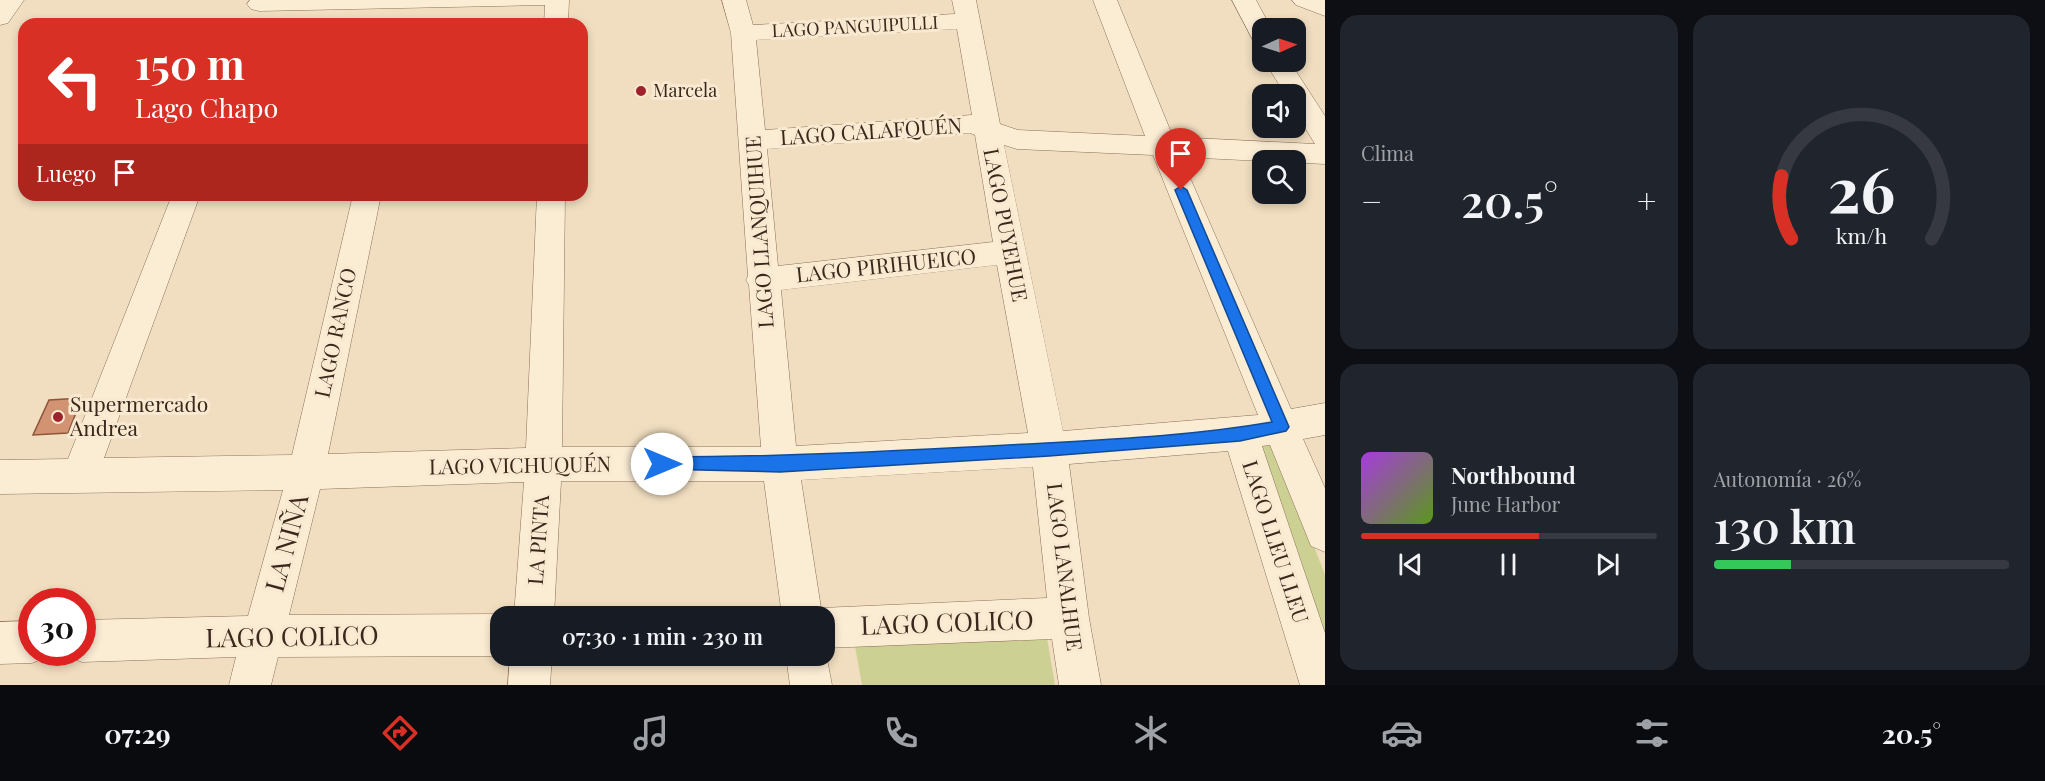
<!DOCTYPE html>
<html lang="es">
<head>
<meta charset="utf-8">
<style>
  :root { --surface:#171b24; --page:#20242c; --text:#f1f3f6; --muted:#9ea1a6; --line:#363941; --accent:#d93025 }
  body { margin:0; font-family:"Playfair Display",serif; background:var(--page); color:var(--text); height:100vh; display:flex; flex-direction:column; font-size:22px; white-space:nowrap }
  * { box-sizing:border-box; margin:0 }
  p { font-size:20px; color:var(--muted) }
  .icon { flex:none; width:33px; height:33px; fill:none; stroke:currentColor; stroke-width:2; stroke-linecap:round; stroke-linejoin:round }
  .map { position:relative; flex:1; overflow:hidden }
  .sheet { display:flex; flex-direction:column; gap:15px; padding:15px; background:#0d0f14; width:720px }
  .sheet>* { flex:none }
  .top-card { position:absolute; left:18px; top:18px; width:570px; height:183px; border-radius:18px; box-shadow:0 3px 9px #0003; background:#d93025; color:#fff; overflow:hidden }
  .needle { width:39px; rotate:87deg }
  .buttons { position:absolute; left:1252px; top:18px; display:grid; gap:12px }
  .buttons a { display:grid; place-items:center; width:54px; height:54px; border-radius:12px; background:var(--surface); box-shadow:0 3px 9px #0003; font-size:30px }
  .speed { position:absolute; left:18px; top:588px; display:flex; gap:12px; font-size:30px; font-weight:700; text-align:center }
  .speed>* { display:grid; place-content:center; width:78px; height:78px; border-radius:50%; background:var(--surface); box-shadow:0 3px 9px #0003; line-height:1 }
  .speed .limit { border:9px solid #d22; background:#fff; color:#111 }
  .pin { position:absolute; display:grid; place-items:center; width:51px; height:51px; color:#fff; margin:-62px -26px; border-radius:50% 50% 50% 0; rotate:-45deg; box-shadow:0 0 6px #0007 }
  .pin .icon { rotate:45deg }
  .me { position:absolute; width:66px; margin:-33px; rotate:90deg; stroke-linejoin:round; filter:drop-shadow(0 0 4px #0008) }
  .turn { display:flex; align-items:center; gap:21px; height:126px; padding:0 18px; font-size:27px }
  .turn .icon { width:78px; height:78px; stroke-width:2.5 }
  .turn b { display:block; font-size:42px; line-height:51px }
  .then { display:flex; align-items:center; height:57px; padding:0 18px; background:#0003; gap:12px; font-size:22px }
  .big { font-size:45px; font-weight:600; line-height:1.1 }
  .sheet .card { flex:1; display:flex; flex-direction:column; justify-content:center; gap:9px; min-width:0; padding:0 21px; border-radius:18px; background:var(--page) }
  .sheet .dial { align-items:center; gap:0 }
  .dial svg { height:156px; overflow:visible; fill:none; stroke:var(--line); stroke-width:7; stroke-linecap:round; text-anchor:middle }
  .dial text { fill:var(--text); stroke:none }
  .song { display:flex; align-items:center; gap:18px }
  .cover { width:72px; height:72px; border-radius:9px; background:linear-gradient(135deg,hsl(280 70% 55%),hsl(90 70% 35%)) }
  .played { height:6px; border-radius:3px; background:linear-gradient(90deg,var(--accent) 60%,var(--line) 60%) }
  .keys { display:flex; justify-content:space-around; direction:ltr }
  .heat { display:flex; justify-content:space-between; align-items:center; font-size:33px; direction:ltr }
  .charge { height:9px; border-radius:4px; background:linear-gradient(90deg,#34c759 26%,var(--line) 0) }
  .sheet .tiles { flex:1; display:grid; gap:15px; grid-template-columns:repeat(2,1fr) }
  .trip { position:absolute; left:490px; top:606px; width:345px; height:60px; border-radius:18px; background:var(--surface); box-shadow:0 3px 9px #0003; font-weight:600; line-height:60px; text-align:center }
  .menu { display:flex; height:96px; justify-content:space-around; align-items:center; background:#090b0e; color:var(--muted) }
  .menu .icon { width:42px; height:42px }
  .menu .active { color:var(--accent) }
  .menu b { font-size:27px; color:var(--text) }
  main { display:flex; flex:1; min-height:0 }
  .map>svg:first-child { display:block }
</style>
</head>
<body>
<main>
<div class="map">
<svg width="1325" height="685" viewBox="0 0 1325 685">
  <rect width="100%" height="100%" fill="#f1dec0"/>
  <path fill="#cdd093" d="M1242,440L1274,442L1325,575V682Z
    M1042,609L1055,685H862L850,618Z"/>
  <path fill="#d29373" stroke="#8c553b" stroke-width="1.5" d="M82,398L68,433L33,435L49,400Z"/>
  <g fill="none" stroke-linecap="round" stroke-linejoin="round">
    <g stroke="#8b6f56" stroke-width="1">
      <path id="minor" d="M24,0L8,23L0,25V0Z
        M250,0H569L568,24H544L545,5L259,11L251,9L247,4Z
        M722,0H746L753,25L955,14L952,0H976L1000,124L1018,130L1145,136L1093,0H1117L1173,137L1315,144L1296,113V94H1285L1265,62H1290L1325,116V164L1181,157L1291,409L1325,403V435L1303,439L1325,488V552L1311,546L1270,445L1262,446L1325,633V685H1300L1228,451L1069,464L1089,618L1101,685H1059L1052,639L825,648V616H782L764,481H561L554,616H514L524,482L320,489L289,615L501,614L506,616H501V656L278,657L271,685H229L236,657L82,662L67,656L66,652H82V620L248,616L283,490L0,494V460L68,459L172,195H200L104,458L292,455L353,195H381L328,454L526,448L537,195H565L562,447H761L749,285L746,280L748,276L731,33ZM957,29L972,115L765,130L756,40ZM970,133L975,135L993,242L778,266L767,149ZM1004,145L1017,149L1153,155L1258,415L1063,431ZM997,265L1028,433L796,446L781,290ZM1033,467L1047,598L821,608L801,480Z
        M1232,0H1256L1271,28H1263V45L1254,42Z
        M1292,0H1325V16L1296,5Z
        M32,621V652H48L47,657L32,663L0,664V622Z
        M825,649L832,685H790L786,656H825Z
        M510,656H552L550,685H508Z"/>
    </g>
    <use href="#minor" fill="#fbecd4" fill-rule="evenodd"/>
  </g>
  <path fill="#1a73e8" stroke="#114b97" stroke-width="1.5" d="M1181,186L1187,190L1289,427L1286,431L1240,441L1049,456L780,472L657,469L655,464L657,459L662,457C778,457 893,451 1008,445C1096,440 1186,437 1272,422L1175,190Z"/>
  <g fill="#9e222c" stroke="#f8e9d0" stroke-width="2">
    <circle cx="641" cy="91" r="6"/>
    <circle cx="58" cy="417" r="6"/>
  </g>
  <g text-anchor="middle" stroke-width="6" stroke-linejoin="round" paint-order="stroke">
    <g font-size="18" fill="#3a281c" stroke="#f8e9d0">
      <text transform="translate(855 27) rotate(-3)" y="6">LAGO PANGUIPULLI</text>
    </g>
    <g font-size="18" fill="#3a281c" stroke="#f8e9d0" text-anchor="start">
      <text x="653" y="97">Marcela</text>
    </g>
    <g font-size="21" fill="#3a281c" stroke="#f8e9d0">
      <text transform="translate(871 132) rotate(-4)" y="7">LAGO CALAFQUÉN</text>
      <text transform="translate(1005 225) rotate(79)" y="7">LAGO PUYEHUE</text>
      <text transform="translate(760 232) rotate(-94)" y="7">LAGO LLANQUIHUE</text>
      <text transform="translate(886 266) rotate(-6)" y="7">LAGO PIRIHUEICO</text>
      <text transform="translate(336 333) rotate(-78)" y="7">LAGO RANCO</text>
      <text transform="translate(520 466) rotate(-1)" y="7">LAGO VICHUQUÉN</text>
      <text transform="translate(539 540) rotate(-86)" y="7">LA PINTA</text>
      <text transform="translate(1275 542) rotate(72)" y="7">LAGO LLEU LLEU</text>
      <text transform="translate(1064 567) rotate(83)" y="7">LAGO LANALHUE</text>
    </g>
    <g font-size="21" fill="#3a281c" stroke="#f8e9d0" text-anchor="start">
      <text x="70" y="412">Supermercado<tspan x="70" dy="24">Andrea</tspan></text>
    </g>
    <g font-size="26" fill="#3a281c" stroke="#f8e9d0">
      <text transform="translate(287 543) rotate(-75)" y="9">LA NIÑA</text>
      <text transform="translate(947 623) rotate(-2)" y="9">LAGO COLICO</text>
      <text transform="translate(292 637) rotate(-1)" y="9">LAGO COLICO</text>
    </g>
  </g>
</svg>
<div class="buttons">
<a><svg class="needle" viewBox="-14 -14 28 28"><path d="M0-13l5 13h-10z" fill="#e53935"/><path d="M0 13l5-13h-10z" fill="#9ea1a6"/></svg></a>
<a><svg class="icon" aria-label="sound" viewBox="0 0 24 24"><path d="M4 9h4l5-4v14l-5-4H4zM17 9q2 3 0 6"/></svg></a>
<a><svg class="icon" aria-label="search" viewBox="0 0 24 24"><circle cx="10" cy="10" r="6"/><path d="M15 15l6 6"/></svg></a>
</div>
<div class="speed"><div class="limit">30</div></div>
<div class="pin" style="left:1181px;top:190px;background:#d93025"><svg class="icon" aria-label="arrive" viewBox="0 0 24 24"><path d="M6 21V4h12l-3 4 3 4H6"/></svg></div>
<svg class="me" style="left:662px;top:464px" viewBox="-20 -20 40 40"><circle r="19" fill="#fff"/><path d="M0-13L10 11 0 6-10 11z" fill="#1a73e8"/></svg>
<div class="trip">07:30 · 1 min · 230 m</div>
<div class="top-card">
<div class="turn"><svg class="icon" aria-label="left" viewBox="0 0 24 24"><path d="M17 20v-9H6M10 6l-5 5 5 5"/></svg><div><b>150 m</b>Lago Chapo</div></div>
<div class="then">Luego<svg class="icon" aria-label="arrive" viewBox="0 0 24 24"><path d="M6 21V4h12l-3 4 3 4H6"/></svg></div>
</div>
</div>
<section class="sheet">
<div class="tiles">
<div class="card"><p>Clima</p>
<div class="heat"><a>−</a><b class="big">20.5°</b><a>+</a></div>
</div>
<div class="card dial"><svg viewBox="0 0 100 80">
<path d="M14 69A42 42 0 1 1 86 69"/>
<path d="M14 69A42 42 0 0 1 9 37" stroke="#d93025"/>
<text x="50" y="56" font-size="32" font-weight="700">26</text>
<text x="50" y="72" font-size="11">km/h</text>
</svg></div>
<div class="card">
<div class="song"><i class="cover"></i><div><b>Northbound</b><p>June Harbor</p></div></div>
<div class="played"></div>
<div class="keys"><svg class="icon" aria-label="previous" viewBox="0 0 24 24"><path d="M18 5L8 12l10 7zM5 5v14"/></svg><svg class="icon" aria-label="pause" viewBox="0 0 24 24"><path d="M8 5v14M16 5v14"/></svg><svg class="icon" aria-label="next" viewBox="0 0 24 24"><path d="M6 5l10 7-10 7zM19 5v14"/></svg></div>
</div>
<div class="card"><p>Autonomía · 26%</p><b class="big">130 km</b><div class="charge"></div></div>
</div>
</section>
</main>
<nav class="menu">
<b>07:29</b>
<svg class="icon active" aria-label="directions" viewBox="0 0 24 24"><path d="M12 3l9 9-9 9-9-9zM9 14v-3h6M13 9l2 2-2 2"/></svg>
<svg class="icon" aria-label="music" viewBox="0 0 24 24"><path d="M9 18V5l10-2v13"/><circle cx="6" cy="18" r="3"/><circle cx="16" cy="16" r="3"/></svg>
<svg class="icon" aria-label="phone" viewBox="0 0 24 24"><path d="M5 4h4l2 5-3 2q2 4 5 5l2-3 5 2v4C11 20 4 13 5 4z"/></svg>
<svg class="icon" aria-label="climate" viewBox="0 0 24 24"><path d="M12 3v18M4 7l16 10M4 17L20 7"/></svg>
<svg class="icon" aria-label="car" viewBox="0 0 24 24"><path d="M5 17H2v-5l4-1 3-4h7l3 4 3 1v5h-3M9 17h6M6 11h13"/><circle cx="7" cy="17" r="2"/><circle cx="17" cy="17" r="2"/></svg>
<svg class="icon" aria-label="filters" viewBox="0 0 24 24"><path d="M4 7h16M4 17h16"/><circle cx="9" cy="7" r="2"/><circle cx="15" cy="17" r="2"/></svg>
<b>20.5°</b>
</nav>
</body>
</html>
